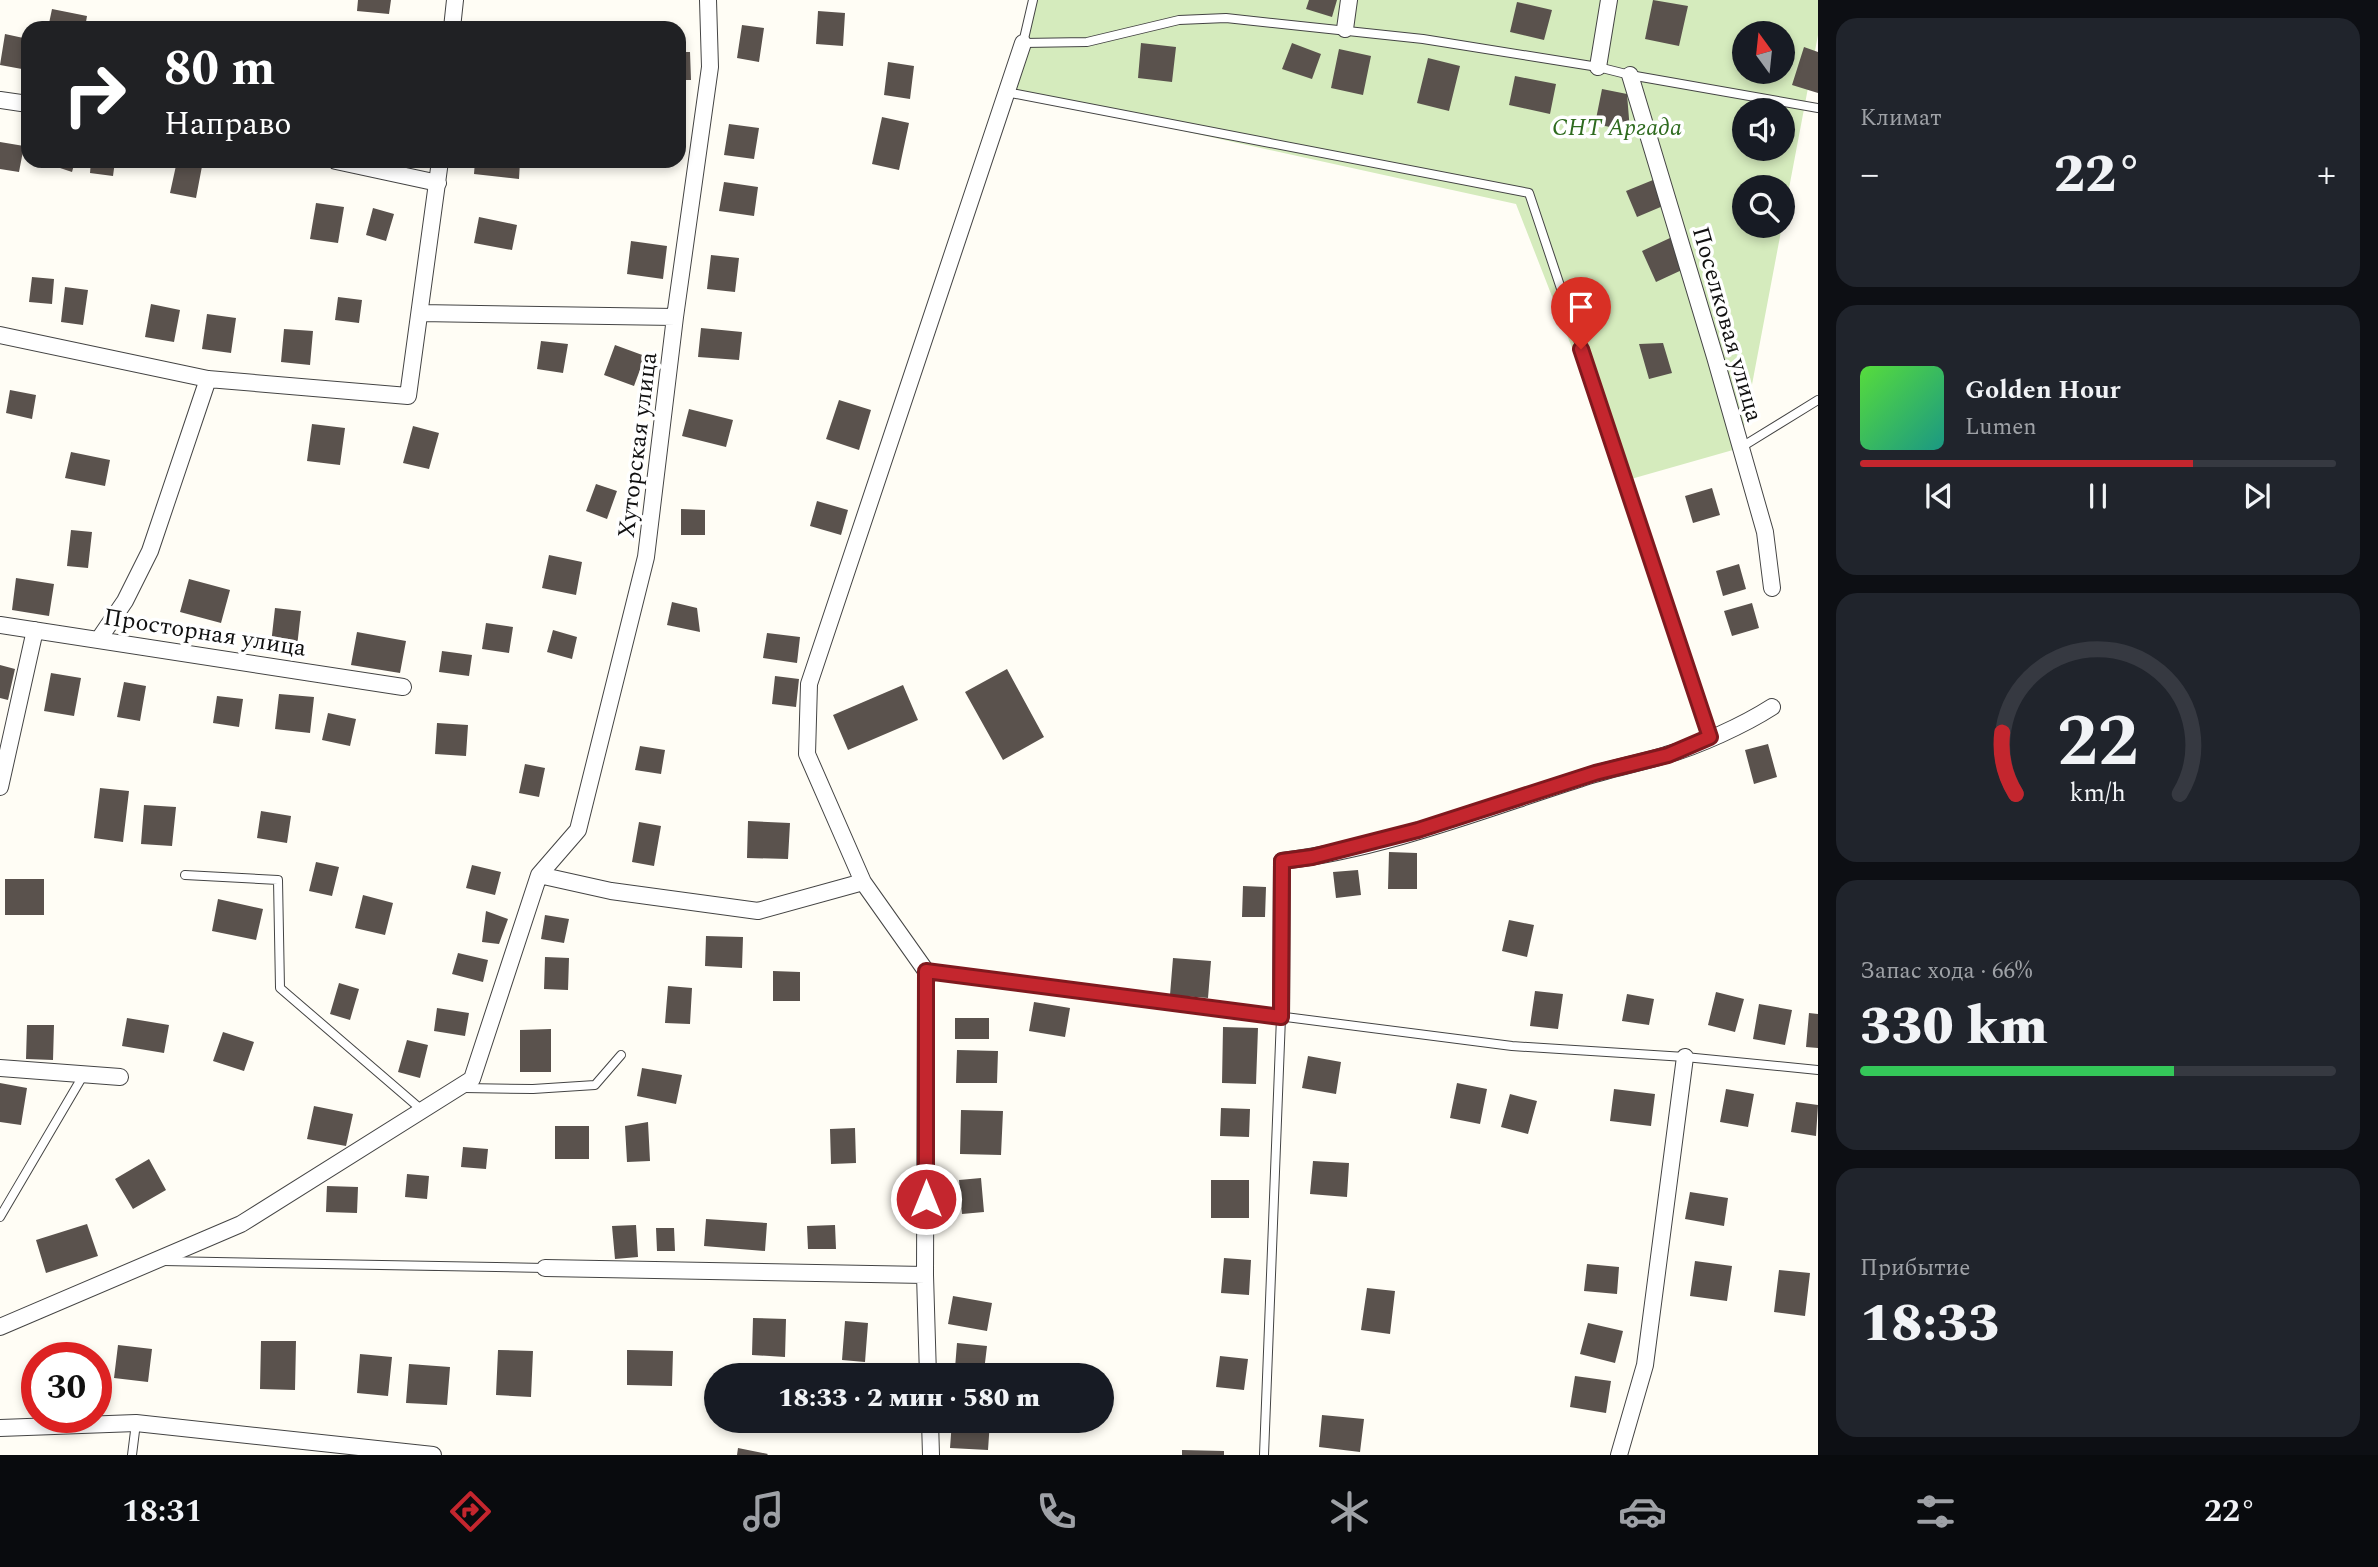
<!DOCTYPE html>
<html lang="ru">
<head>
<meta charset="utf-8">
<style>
  :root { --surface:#171b24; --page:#20242c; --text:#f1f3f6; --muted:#9ea1a6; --line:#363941; --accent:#c4262e }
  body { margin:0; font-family:Spectral,serif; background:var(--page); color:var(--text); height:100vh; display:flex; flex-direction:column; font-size:26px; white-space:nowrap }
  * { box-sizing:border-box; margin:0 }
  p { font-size:23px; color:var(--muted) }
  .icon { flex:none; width:38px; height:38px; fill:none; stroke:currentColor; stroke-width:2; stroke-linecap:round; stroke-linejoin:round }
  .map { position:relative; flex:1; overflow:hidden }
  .sheet { display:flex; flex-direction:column; gap:18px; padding:18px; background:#0d0f14; width:560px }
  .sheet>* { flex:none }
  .hud { position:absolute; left:21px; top:21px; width:665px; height:147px; border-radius:21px; box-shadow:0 4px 10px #0003; background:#202124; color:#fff; overflow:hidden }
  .needle { width:46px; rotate:345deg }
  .controls { position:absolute; left:1732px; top:21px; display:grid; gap:14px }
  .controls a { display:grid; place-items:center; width:63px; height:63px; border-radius:50%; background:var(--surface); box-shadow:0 4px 10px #0003; font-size:35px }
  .speed { position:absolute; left:21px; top:1342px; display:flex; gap:14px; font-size:35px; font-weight:700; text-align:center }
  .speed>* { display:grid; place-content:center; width:91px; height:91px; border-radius:50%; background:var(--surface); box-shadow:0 4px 10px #0003; line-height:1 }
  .speed .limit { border:10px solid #d22; background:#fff; color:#111 }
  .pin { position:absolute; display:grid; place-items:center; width:60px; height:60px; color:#fff; margin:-72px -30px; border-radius:50% 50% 50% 0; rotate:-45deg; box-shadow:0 0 7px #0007 }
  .pin .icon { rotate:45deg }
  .me { position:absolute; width:77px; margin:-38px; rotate:0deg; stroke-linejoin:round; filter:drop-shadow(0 0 5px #0008) }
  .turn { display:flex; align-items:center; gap:24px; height:147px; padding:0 28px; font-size:32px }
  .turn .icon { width:91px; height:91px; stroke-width:2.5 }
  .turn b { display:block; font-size:49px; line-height:60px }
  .big { font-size:52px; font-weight:800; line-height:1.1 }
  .sheet .card { flex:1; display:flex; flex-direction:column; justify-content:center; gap:10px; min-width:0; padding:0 24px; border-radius:21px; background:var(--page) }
  .sheet .dial { align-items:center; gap:0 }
  .dial svg { height:182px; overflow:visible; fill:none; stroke:var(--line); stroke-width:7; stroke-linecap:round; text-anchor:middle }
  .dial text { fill:var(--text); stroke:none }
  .song { display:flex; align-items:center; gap:21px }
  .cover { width:84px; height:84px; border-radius:10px; background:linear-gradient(135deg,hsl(110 70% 55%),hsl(170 70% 35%)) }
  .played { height:7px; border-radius:4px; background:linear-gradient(90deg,var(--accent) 70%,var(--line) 70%) }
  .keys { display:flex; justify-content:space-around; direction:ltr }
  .heat { display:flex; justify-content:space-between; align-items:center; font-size:38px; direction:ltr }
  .charge { height:10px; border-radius:5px; background:linear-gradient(90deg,#34c759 66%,var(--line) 0) }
  .trip { position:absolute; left:704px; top:1363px; width:410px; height:70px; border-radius:35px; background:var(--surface); box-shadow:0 4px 10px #0003; font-weight:800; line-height:70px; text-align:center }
  .tab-bar { display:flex; height:112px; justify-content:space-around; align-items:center; background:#090b0e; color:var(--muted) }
  .tab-bar .icon { width:49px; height:49px }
  .tab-bar .active { color:var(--accent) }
  .tab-bar b { font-size:32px; color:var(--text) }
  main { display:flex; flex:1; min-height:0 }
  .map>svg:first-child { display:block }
</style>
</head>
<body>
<main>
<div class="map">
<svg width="1818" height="1455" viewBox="0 0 1818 1455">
  <rect width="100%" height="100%" fill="#fffdf5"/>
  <path fill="#d5ebbd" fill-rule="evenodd" d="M1032,0H1818V35L1783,220V187H1745V226H1782L1740,448L1624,481L1516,204L1006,92ZM1745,33H1783V72H1745ZM1745,110H1783V149H1745Z"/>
  <path fill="#5a524d" d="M358,0H391L389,14L357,11Z
    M1309,0H1337L1332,17L1306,9Z
    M1653,0L1688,6L1679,46L1645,39Z
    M1517,2L1552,10L1544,40L1510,32Z
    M52,9L87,16L85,28H48Z
    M818,11L845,13L843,46L816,44Z
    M742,25L764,28L759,62L737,58Z
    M5,34L28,39L22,69L0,65Z
    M1141,43L1176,47L1172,82L1138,78Z
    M1292,43L1321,54L1312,79L1282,69Z
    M1804,47L1818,52V93L1792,85Z
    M1339,49L1371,56L1363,95L1331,88Z
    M679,52H690L691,80H679Z
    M1428,58L1460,66L1449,111L1417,103Z
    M888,62L914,66L910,99L884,95Z
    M1515,76L1556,84L1550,114L1509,105Z
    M1602,89L1627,94L1630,131L1595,124Z
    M882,117L909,123L899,170L872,164Z
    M729,124L759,128L754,159L724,155Z
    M0,142L24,146L19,172L0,169Z
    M49,161H75L72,172L48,164Z
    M91,161H115L113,176L90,173Z
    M177,161H203L196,198L170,193Z
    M475,161H520L519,179L474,174Z
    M1653,180L1663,206L1637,217L1626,191Z
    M724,182L758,187L754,216L719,211Z
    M316,203L344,207L338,243L310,239Z
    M373,208L394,214L386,241L366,235Z
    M479,217L517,225L512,250L474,243Z
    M1670,238L1684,269L1656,282L1642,251Z
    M631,241L667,246L663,279L627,274Z
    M711,255L739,258L735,292L707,289Z
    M32,277L54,279L52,304L29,302Z
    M65,287L88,290L83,325L61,322Z
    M338,297L362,300L359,323L335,320Z
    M151,304L180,310L174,342L145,337Z
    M207,314L236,318L231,353L202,349Z
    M701,328L742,332L739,360L698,357Z
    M284,329L313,331L310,365L281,362Z
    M541,341L568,344L563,373L537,369Z
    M1663,343L1672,373L1649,379L1639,344Z
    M615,345L645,356L634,386L604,375Z
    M10,390L36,395L32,419L6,413Z
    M839,400L871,410L859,450L826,439Z
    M689,409L733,420L726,447L682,436Z
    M312,424L345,428L340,465L307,461Z
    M413,426L439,433L429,469L403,463Z
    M71,452L110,460L105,486L65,478Z
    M596,484L617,491L607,519L586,511Z
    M1712,488L1720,515L1693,523L1685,496Z
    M817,501L848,510L841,535L810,526Z
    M681,509L705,510V535H681Z
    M71,530L92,532L88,568L67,566Z
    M549,555L582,562L576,595L542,588Z
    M1739,564L1746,589L1723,596L1716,571Z
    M16,578L54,584L49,616L12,610Z
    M189,579L230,590L221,623L180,612Z
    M672,602L697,608L700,632L667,625Z
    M1752,603L1759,628L1732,636L1724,611Z
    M275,608L301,611L297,647L271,644Z
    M486,623L513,627L509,653L482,649Z
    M553,630L577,637L572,659L547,652Z
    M357,632L406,641L400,673L351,665Z
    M767,633L800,637L797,663L763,658Z
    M442,651L472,655L469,676L439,672Z
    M0,665L15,669L8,700L0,698Z
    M1007,669L1044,737L1003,760L965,692Z
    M51,673L81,678L74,716L44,711Z
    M775,676L799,679L796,707L772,704Z
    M124,682L146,686L140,721L117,717Z
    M903,685L918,720L848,750L833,715Z
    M279,694L314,697L310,733L275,729Z
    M217,696L243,699L239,727L213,723Z
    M328,713L356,719L350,746L322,740Z
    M437,723L468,725L466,756L435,754Z
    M1768,744L1777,777L1754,784L1745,750Z
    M640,746L665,750L661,774L635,770Z
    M525,764L545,768L539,797L519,793Z
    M100,788L129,791L123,842L94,838Z
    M144,805L176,807L172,846L141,844Z
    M261,811L291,816L287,843L257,838Z
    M748,821L790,823L788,859L747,858Z
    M639,822L661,826L654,866L632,862Z
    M1389,852L1417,853V889H1388Z
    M316,862L339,867L332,896L309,891Z
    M472,865L501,872L495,895L466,888Z
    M1358,870L1361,895L1336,898L1333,872Z
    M5,879H44V915H5Z
    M1243,886L1266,887L1265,917H1242Z
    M363,895L393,903L385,935L355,928Z
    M218,899L263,909L256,940L212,931Z
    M486,911L508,919L499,944L482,942Z
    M545,915L569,919L564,943L541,939Z
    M1509,920L1534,925L1527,957L1502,951Z
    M706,936L743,937L742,968L705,966Z
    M458,953L488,960L483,982L452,974Z
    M545,957L569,958L568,990L544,989Z
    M1173,958L1211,961L1208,998L1170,995Z
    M773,971L800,972V1001H773Z
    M339,983L359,989L350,1020L330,1014Z
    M668,986L692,988L690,1024L665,1023Z
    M1535,991L1563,994L1558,1029L1530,1026Z
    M1716,992L1744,999L1735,1032L1708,1025Z
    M1627,994L1654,999L1649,1025L1622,1021Z
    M1034,1002L1070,1008L1065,1037L1029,1031Z
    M1759,1004L1792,1010L1785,1045L1753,1039Z
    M437,1008L469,1013L465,1036L434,1031Z
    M1809,1013L1818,1014V1048L1806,1047Z
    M127,1018L169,1025L164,1053L122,1046Z
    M955,1018H989V1039H955Z
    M27,1025H54L53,1060L26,1059Z
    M1223,1027L1258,1028L1256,1084L1222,1083Z
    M551,1029V1072H520V1030Z
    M223,1032L254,1042L244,1071L213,1061Z
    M407,1040L428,1045L420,1078L398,1072Z
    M957,1050L998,1051L997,1083H956Z
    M1308,1056L1341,1062L1336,1094L1302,1088Z
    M642,1068L682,1075L676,1104L637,1096Z
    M0,1083L27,1088L21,1125L0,1122Z
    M1457,1083L1487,1089L1480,1124L1450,1118Z
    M1614,1089L1655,1094L1651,1126L1610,1121Z
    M1726,1089L1754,1094L1748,1127L1720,1122Z
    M1510,1094L1537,1101L1528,1134L1501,1127Z
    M1796,1102L1818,1105L1816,1136L1791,1132Z
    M314,1106L353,1114L346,1146L307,1139Z
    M1221,1108L1250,1109L1249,1137L1220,1136Z
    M961,1110L1003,1111L1001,1155L960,1154Z
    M648,1122L650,1161L627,1162L625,1126Z
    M555,1126H589V1159H555Z
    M855,1128L856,1163L831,1164L830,1129Z
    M463,1147L488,1149L486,1169L461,1167Z
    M149,1159L166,1190L133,1209L115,1179Z
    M1313,1161L1349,1163L1347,1197L1310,1194Z
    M407,1174L429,1176L427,1199L405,1197Z
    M981,1178L984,1212L962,1214L959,1180Z
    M1211,1180H1249V1218H1211Z
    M327,1186L358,1187L357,1213L326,1212Z
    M1690,1192L1728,1198L1724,1226L1685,1219Z
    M706,1219L767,1223L765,1251L704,1246Z
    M87,1224L98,1256L46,1273L36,1240Z
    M636,1225L638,1257L615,1259L612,1226Z
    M835,1225L836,1249H808L807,1226Z
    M656,1228H674L675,1251H657Z
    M1224,1258L1251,1260L1249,1295L1221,1293Z
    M1695,1261L1732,1266L1727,1301L1690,1296Z
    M1587,1264L1619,1267L1617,1294L1584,1291Z
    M1779,1270L1810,1273L1805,1316L1774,1312Z
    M1367,1288L1395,1291L1390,1334L1361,1330Z
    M953,1296L992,1303L987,1331L948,1324Z
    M753,1318L786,1319L785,1357L752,1355Z
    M845,1321L868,1323L865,1362L842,1360Z
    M1588,1323L1623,1331L1615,1363L1580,1354Z
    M261,1341H296L295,1390L260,1389Z
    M957,1343L987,1346L984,1371L955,1368Z
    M118,1345L152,1349L148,1382L114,1378Z
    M51,1349H91V1358H52Z
    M498,1350L533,1351L531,1397L496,1395Z
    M627,1350L673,1351L672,1386L627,1385Z
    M360,1354L392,1357L388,1396L357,1393Z
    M1220,1356L1248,1359L1244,1390L1216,1387Z
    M409,1364L450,1367L447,1405L406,1403Z
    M1575,1376L1611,1381L1606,1413L1570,1407Z
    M1322,1415L1364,1419L1360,1452L1319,1447Z
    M952,1421H990L988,1450L950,1448Z
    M738,1448L768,1454L767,1455H737Z
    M1182,1450L1224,1451V1455H1182Z"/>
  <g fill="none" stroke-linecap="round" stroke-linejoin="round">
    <g stroke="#444" stroke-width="10">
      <path id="service" d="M1033,0L1023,43L1087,42L1179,20L1226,18L1423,39L1598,67L1630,75L1818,108
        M1006,92L1529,193L1711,737
        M1740,448L1818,400
        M185,875L278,880L280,988L423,1111
        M926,971L1512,1046L1685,1057L1818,1070
        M464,1088L533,1089L595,1085L621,1055
        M0,1217L84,1074
        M163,1261L545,1268
        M132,1455L136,1423
        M1264,1455L1281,1017"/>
    </g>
    <g stroke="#444" stroke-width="18">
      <path id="minor" d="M452,28L455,0
        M1345,29L1349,0
        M1598,67L1609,0
        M1630,75L1715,357L1765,532L1772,588
        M0,100L28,104
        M336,161L438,183
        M420,313L675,317
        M0,335L208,379L408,396L440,161
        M0,625L403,687
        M99,639L125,601L150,551L208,379
        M0,787L35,630
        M539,875L611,891L758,911L863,882
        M1281,1017L1282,861C1383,849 1482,810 1579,779C1607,769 1637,764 1666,755C1698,746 1744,725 1772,707
        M0,1068L120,1077
        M545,1268L925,1275
        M0,1327L241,1224L472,1079L539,875L578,830L646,557L675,317L710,67L708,0
        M928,1376L925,1275L926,971L863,882L807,754L809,684L1023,43
        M930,1421L931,1455
        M0,1428L136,1423L433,1455
        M1619,1455L1645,1365L1685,1057"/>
    </g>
    <use href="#service" stroke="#fff" stroke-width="8"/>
    <use href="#minor" stroke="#fff" stroke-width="16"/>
  </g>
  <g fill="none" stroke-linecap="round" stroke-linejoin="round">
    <g stroke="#7f191e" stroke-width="18">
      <path id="route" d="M926,1199V971L1281,1017L1282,861L1312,857L1418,830L1595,773L1668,755L1710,737L1581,349"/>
    </g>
    <use href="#route" stroke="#c4262e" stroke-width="12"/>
  </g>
  <g text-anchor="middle" stroke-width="7" stroke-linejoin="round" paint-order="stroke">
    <g font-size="24" font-style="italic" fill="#2f6b1f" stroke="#fff">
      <text x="1617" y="135">СНТ Аргада</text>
    </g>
    <g font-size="24" fill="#111" stroke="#fff">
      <text transform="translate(1728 324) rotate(74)" y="8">Поселковая улица</text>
      <text transform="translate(637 445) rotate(-83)" y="8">Хуторская улица</text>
      <text transform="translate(205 632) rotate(9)" y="8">Просторная улица</text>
    </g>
  </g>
</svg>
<div class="controls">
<a><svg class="needle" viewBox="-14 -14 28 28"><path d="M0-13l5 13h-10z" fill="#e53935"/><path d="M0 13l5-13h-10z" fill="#9ea1a6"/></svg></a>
<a><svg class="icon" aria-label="sound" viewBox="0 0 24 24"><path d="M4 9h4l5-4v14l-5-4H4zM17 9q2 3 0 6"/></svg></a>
<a><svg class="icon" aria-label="search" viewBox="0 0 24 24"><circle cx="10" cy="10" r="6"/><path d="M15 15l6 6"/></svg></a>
</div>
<div class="speed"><div class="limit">30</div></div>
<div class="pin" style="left:1581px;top:349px;background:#d93025"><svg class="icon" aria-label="arrive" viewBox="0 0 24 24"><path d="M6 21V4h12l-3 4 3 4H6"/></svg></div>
<svg class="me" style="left:926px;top:1199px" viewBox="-20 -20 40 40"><circle r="17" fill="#c4262e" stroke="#fff" stroke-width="3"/><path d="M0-11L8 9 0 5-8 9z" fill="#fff"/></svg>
<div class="trip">18:33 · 2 мин · 580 m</div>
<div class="hud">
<div class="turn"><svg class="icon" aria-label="right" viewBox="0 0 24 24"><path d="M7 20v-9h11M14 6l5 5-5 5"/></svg><div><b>80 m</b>Направо</div></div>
</div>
</div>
<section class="sheet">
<div class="card"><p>Климат</p>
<div class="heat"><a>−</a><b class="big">22°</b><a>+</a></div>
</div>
<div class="card">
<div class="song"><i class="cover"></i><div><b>Golden Hour</b><p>Lumen</p></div></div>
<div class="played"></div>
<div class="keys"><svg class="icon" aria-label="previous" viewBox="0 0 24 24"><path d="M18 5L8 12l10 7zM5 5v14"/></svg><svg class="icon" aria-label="pause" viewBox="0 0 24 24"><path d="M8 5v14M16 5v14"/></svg><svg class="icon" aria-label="next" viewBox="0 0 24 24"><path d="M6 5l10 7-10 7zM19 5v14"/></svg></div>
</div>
<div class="card dial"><svg viewBox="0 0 100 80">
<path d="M14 69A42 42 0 1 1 86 69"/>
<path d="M14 69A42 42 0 0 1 8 42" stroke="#c4262e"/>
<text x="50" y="56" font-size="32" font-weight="700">22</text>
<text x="50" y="72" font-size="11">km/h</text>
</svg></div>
<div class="card"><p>Запас хода · 66%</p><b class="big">330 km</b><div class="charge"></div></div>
<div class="card"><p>Прибытие</p><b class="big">18:33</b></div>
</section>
</main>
<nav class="tab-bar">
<b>18:31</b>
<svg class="icon active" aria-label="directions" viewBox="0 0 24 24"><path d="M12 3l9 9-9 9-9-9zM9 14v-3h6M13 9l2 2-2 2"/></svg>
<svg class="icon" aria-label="music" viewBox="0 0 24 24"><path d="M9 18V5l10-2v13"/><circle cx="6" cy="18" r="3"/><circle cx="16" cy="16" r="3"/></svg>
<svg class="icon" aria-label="phone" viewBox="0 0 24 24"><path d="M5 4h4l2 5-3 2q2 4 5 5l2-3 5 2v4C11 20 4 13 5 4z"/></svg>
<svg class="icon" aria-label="climate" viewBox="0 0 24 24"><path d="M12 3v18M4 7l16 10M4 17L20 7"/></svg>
<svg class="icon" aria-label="car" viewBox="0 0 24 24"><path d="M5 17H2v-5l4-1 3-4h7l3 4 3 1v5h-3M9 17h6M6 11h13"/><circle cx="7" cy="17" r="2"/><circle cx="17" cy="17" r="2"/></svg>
<svg class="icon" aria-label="filters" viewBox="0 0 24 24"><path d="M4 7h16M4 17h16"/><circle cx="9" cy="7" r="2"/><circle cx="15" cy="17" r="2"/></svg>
<b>22°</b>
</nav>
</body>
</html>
